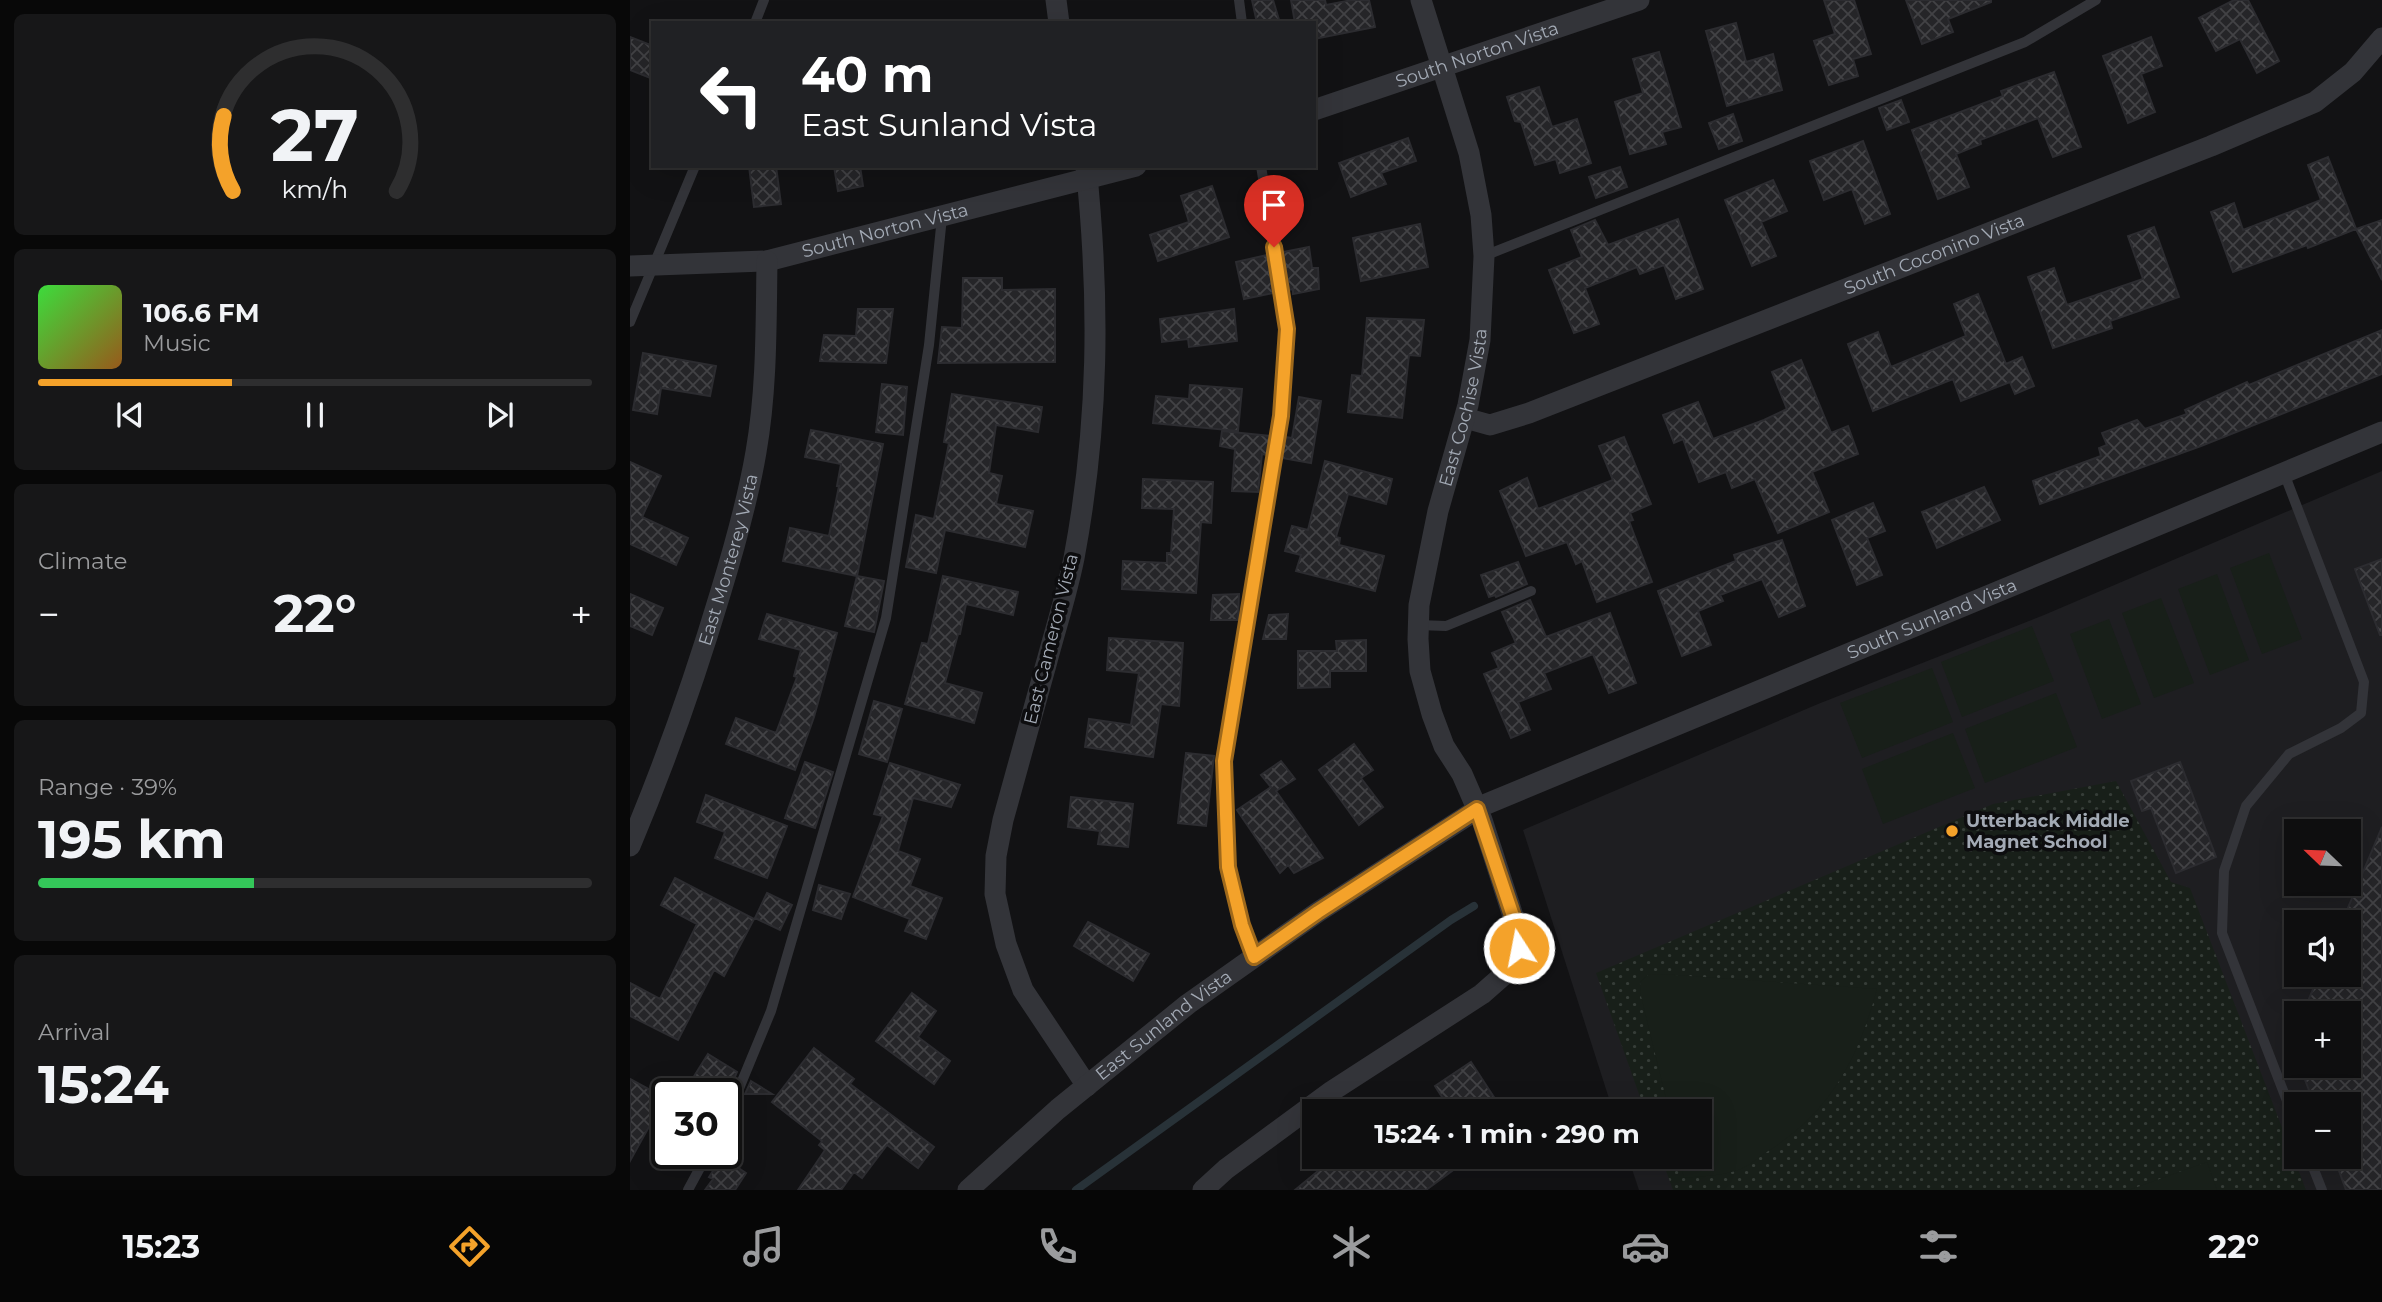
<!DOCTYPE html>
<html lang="en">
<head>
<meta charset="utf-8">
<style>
  :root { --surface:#0e0e0f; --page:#171718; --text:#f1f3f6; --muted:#9b9c9e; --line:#2e2e2f; --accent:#f4a22a }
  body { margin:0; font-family:Montserrat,sans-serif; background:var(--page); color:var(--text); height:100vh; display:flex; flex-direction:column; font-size:26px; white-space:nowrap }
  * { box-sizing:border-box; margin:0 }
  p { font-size:23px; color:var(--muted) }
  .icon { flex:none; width:38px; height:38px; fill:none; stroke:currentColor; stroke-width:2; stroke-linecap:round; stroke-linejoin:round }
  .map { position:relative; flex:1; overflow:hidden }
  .sheet { display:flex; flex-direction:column; gap:14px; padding:14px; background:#080808; width:630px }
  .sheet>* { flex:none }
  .hud { position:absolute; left:21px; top:21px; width:665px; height:147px; border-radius:0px; box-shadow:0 7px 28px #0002,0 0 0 2px var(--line); background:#202124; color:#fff; overflow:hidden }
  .needle { width:46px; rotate:293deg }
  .fabs { position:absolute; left:1654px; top:819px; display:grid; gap:14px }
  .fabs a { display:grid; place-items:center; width:77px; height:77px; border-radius:0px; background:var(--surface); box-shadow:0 7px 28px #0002,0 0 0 2px var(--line); font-size:35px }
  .speed { position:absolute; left:21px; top:1078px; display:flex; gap:14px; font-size:35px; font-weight:700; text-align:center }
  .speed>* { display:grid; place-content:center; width:91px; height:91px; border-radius:50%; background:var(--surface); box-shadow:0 7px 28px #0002,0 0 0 2px var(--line); line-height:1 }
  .speed .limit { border:4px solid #111; border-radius:10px; background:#fff; color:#111 }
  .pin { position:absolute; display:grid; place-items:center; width:60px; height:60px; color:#fff; margin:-72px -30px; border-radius:50% 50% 50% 0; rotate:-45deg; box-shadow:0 0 7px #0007 }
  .pin .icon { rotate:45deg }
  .me { position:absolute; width:77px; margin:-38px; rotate:349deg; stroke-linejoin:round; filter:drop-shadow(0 0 5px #0008) }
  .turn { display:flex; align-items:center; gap:24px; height:147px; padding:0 35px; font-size:32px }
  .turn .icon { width:91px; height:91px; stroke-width:2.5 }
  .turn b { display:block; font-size:49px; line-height:60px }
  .big { font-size:52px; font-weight:700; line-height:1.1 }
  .sheet .card { flex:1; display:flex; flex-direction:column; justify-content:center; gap:10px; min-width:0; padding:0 24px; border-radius:10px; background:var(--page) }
  .sheet .dial { align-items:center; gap:0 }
  .dial svg { height:182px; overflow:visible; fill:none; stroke:var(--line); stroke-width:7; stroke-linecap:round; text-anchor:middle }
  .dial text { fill:var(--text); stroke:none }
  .song { display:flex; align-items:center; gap:21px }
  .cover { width:84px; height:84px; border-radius:10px; background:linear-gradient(135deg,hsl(120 70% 55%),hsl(30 70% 35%)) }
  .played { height:7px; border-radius:4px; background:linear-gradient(90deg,var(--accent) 35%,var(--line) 35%) }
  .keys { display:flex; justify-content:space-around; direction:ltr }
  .heat { display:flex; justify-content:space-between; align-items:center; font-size:38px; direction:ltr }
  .charge { height:10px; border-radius:5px; background:linear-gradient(90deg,#34c759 39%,var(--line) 0) }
  .trip { position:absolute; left:672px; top:1099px; width:410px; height:70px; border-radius:0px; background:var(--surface); box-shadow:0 7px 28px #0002,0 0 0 2px var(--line); font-weight:700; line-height:70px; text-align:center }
  .tab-bar { display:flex; height:112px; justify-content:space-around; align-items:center; background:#060606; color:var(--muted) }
  .tab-bar .icon { width:49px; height:49px }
  .tab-bar .active { color:var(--accent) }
  .tab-bar b { font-size:32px; color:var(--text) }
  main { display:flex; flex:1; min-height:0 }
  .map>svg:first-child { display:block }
</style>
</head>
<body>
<main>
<section class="sheet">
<div class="card dial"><svg viewBox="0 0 100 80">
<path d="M14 69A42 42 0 1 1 86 69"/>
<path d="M14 69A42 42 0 0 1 10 36" stroke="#f4a22a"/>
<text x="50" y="56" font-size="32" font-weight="700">27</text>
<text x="50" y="72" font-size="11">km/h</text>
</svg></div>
<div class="card">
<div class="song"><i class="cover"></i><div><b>106.6 FM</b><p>Music</p></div></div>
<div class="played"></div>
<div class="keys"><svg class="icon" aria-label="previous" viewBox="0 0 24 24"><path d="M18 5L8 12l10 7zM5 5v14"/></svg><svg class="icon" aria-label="pause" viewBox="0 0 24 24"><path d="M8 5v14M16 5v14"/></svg><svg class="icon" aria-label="next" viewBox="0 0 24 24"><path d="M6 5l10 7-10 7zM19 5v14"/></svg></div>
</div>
<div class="card"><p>Climate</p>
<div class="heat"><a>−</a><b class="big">22°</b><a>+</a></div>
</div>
<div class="card"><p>Range · 39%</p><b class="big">195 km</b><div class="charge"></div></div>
<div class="card"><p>Arrival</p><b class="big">15:24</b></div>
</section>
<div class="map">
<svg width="1752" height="1190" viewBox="0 0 1752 1190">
  <defs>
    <pattern id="grass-dots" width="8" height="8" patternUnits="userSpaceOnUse" patternTransform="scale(1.75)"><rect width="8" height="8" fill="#181f19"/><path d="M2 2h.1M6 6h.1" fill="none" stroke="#363d38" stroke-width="1.8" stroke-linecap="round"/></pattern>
    <pattern id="building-cross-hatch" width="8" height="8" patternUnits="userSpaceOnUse" patternTransform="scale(1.75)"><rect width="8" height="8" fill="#252528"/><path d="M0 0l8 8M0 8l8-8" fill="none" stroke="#424245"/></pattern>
  </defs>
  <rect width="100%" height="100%" fill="#121214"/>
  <path fill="#1e1e21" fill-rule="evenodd" d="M1752,471V1190H1009L998,1157H1069V1111H983L893,830L1188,704L1414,615ZM1666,831H1718V884H1666ZM1666,922H1718V975H1666ZM1666,1013H1718V1066H1666ZM1666,1104H1718V1157H1666Z"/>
  <path fill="url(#grass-dots)" d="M1486,781L1541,882L1560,888L1676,1190H1043L1031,1157H1069V1111H1015L966,973L1363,804Z"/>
  <path fill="#181f19" d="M1639,553L1672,639L1632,654L1600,568Z
    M1587,574L1619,660L1580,675L1548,589Z
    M1531,598L1564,683L1524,698L1492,613Z
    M1479,619L1511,704L1472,719L1440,634Z
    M1402,626L1424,681L1332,717L1311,662Z
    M1302,668L1323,722L1232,758L1210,703Z
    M1426,693L1447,747L1355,783L1335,729Z
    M1323,733L1345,788L1253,824L1232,769Z
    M1030,974L1247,989C1228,1060 1199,1114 1135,1153C1127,1159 1117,1167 1108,1170C1092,1176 1071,1176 1054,1178L1049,1157H1069V1111H1039L1011,996L1010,982L1018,975Z
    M1577,1162L1587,1190H1499Z"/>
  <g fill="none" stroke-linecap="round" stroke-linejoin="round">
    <path stroke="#283238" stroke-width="8" d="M446,1190L821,920L844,906"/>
  </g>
  <path fill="url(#building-cross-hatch)" stroke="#2c2c30" stroke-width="2" d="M622,0H643L650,23H627Z
    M661,0H695L696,5L722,0H739L745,27L684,39V23H665Z
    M1194,0H1224L1241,54L1223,59L1228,76L1199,85L1184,41L1205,34Z
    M1276,0H1361V2L1318,19L1323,32L1292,44Z
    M1604,0H1618L1649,61L1627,73L1610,39L1586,51L1569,18Z
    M1106,23L1116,62L1143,54L1152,90L1097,106L1076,31Z
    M0,37L23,46V79L0,70Z
    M1521,37L1532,66L1511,74L1525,112L1498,123L1473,56Z
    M1029,52L1051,127L1032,132L1036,144L1000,154L985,102L1013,93L1003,59Z
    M1424,72L1451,147L1423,157L1408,118L1350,140L1351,144L1326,154L1339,187L1308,199L1282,130L1373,96L1371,91Z
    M909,87L922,127L947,119L961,163L930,173L926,159L905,165L891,122L885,121L877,97Z
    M1271,100L1279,122L1257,130L1249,108Z
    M1103,114L1112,141L1089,149L1079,123Z
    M778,138L786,161L751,173L756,184L721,197L709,163Z
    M1233,141L1260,214L1235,224L1222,189L1194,200L1180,161Z
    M1698,157L1726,229L1678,248L1677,245L1603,272L1581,212L1604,203L1613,230L1691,200L1678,165Z
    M119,166H146L151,204L124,207Z
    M204,166H230L233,186L208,191Z
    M990,167L997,187L966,198L959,177Z
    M1143,180L1157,211L1131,222L1146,256L1122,266L1095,200Z
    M582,186L599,237L528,261L520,235L559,222L551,196Z
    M1048,219L1073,289L1046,299L1034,265L1010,274L1007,267L955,288L969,324L944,333L919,270L952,257L941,230L965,220L978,245Z
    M1752,220V280L1726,229Z
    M790,224L798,267L731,281L723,238Z
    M1524,227L1549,297L1480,321L1482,328L1423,348L1398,277L1424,268L1437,305L1513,279L1498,236Z
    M679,247L682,268H688L689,289L663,294V289L659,290L653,252Z
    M637,255L643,293L614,299L606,262Z
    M333,278H372V290L425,289V362L308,363L312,327L332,328Z
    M1348,294L1376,364L1392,357L1404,386L1385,394L1380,382L1331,401L1323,379L1243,411L1218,344L1248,332L1261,367L1336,336L1324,304Z
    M228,309H263L256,363L190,361L194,335L226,336Z
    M604,309L607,341L559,347L558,339L532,342L530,319Z
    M737,318L794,320L790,356L779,355L772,418L718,412L722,375L732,376Z
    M1752,330V374L1571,446L1410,504L1403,481L1471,456L1469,448L1477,445L1472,433L1507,420L1515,429L1557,414L1555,410L1617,382L1619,385Z
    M13,353L86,366L80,396L31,388L27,414L3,410Z
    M1171,360L1201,433L1218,426L1228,454L1182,472L1199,512L1148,533L1125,479L1102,488L1096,472L1069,482L1053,439L1044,443L1033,415L1068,402L1083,439L1134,420L1157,409L1142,372Z
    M252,384L277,387L273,435L246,432Z
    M560,385L612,389L608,431L523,423L526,396L559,399Z
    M322,394L412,407L408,432L366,425L359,473L372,476L366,504L403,511L395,547L315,530L306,573L276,567L286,515L304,519L319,443L314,442Z
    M669,397L691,401L681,463L652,458L655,437L662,438Z
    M181,430L253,444L227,576L153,561L160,528L199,536L209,486H207L211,464L175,457Z
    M592,431L640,436L637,455L632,454L628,492L602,491L605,449L590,446Z
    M994,437L1021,504L1000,513L1003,520L999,521L1022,582L967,602L952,561L946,564L937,542L896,556L870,491L897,478L908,509L983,480L969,446Z
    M695,461L762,479L756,504L718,494L706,537L710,538L709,545L754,556L745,591L666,571L671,555L655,551L662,526L678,530Z
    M0,462L31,476L12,517L58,538L46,565L0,544Z
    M513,479L583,482L581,523L571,522L566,593L492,589L493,561L537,563V553H541L544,509L512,508Z
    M1354,487L1370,520L1307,548L1292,512Z
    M1243,503L1255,531L1237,538L1252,575L1227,585L1202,520Z
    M1152,540L1175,606L1149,617L1132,579L1090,595L1093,601L1068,611L1081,645L1052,656L1028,591L1106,561L1104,555Z
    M1752,559V635H1750L1725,569Z
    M888,562L897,584L866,597L865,595L859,597L851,575Z
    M227,576L254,581L244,632L215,626Z
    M313,576L388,592L383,615L336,604L330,634H328L315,683L352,693L344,723L275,704L292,643L298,644Z
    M0,594L33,608L22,635L0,626Z
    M609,594L608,620H581L583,595Z
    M900,600L916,637L980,613L1006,683L979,693L963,654L914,673L921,689L888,702L900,730L881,738L854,674L869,668L862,653L886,643L872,612Z
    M137,614L207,633L184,717L165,770L96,744L106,718L146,733L167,677L164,676L171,650L129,639Z
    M658,614L656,639H633L639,615Z
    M479,638L553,643L549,706L531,704L523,757L455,747L459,719L501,725L509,673L477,670Z
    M736,640V671H700V687L668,688V651H707L706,641Z
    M244,701L272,709L257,762L229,754Z
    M724,744L743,770L731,778L753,807L729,825L689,770Z
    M556,753L584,756L576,826L548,823Z
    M651,761L665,779L646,791L693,858L664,873L658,865L650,873L607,810L641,787L631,775Z
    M175,762L203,772L185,828L155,818Z
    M1550,762L1586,857L1546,873L1521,808L1512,811L1501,781Z
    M260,763L330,785L321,807L283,798L268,851L290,859L280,886L312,898L296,939L275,931L280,919L223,897L253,816L244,814Z
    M76,795L157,826L137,878L85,858L95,832L67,822Z
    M441,797L503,804L498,847L468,844L470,831L438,827Z
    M1752,827V1190H1716L1704,1157H1718V1104H1684L1670,1066H1718V1013H1673L1689,975H1718V922H1712Z
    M45,878L124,919L94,976L84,970L48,1040L0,1016V983L30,999L67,924L31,905Z
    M189,885L220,894L211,919L183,910Z
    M137,893L162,905L150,930L125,918Z
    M458,922L519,954L503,981L444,946Z
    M282,993L306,1011L288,1037L320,1061L304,1084L246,1041Z
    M184,1048L224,1079L220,1084L304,1147L288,1168L257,1145L232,1178L224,1172L211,1190H168L195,1150L189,1145L192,1141L142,1102Z
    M78,1054L107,1072L98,1094H53Z
    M841,1062L873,1111H821L805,1086Z
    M0,1079L35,1098L0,1161Z
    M121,1081L142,1094H115Z
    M92,1157L116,1173L105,1190H75L83,1179L79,1177Z
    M705,1157H812L822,1171L796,1190H665Z"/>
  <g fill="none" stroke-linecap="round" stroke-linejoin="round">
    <path stroke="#333439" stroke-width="10" d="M609,0L612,23
      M125,23L134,0
      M854,256L1395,42L1466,0
      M0,322L65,166
      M1654,473L1734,682L1731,713L1711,728L1659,754L1616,806L1594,871L1592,933L1666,1124
      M788,625L816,626L901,591
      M624,957L612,925L599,867L594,761L651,416L657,329L631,166
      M96,1120L141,1011L256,618L299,345L312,217
      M1679,1157L1692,1190
      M58,1190L78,1153"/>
    <g stroke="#333439" stroke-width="21">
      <path d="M426,0L429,23"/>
      <path id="s1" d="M684,110L1009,0"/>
      <path d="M456,166C470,301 469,424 444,558C437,593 426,627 417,661C402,714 388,767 373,820L366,856L365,894L376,944L393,990L457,1086"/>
      <path id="s2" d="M0,266L137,261L506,166"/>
      <path id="s3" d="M835,418L860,425L899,413L1581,146L1685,102L1723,72L1752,38"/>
      <path id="s4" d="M0,846C35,763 65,678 91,591C105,545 118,499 126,452C137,389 136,325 137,261"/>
      <path id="s5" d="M338,1190L428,1109L558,1004L688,912L854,805L1752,432"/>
      <path id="s6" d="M573,1190L596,1169L702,1091L852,994L877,972L889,948L883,916L852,820L832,774L814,746L802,714L790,671L788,639L789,605L808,511L838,405L850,340L854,256L851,215L839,153L791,0"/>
    </g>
  </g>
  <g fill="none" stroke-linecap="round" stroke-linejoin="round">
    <g stroke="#9f691b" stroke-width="18">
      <path id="route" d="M644,247L657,329L651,416L594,761L598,867L612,925L624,957L688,912L847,809L883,916L889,948"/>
    </g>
    <use href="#route" stroke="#f4a22a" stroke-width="12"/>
  </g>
  <circle fill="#f4a22a" stroke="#0d0d0f" stroke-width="2.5" cx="1322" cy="831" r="7"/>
  <g text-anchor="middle" stroke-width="7" stroke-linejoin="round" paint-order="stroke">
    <g font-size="18" fill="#a3aab5" stroke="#0d0d0f">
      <text dy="6" stroke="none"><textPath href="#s1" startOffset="172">South Norton Vista</textPath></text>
      <text dy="6" stroke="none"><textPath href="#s2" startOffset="259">South Norton Vista</textPath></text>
      <text dy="6" stroke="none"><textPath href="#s3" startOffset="502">South Coconino Vista</textPath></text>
      <text dy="6" stroke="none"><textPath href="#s6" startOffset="966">East Cochise Vista</textPath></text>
      <text dy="6" stroke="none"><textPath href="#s4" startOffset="303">East Monterey Vista</textPath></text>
      <text dy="6" stroke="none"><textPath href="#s5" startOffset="1130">South Sunland Vista</textPath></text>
      <text transform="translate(421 639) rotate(-76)" y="6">East Cameron Vista</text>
      <text dy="6" stroke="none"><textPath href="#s5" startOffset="256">East Sunland Vista</textPath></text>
    </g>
    <g font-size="18" font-weight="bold" fill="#a3aab5" stroke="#0d0d0f" text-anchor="start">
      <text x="1336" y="827">Utterback Middle<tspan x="1336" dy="21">Magnet School</tspan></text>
    </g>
  </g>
</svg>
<div class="fabs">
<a><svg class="needle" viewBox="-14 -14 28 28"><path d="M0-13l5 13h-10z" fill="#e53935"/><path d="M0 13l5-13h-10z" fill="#9b9c9e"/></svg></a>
<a><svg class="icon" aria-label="sound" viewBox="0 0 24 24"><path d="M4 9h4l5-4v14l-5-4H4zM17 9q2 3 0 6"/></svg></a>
<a>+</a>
<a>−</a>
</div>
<div class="speed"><div class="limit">30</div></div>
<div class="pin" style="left:644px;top:247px;background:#d93025"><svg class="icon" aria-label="arrive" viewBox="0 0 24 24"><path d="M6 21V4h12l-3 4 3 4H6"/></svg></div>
<svg class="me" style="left:889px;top:948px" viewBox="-20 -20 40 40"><circle r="17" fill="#f4a22a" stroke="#fff" stroke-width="3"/><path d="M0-11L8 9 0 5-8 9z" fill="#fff"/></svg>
<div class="trip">15:24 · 1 min · 290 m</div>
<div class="hud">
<div class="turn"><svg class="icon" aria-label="left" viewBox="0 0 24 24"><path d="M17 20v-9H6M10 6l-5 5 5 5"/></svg><div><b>40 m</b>East Sunland Vista</div></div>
</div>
</div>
</main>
<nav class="tab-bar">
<b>15:23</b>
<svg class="icon active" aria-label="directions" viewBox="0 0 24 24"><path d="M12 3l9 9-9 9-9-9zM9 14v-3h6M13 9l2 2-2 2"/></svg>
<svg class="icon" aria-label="music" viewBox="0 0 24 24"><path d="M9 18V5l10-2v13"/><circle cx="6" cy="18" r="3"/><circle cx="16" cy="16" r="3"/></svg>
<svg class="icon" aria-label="phone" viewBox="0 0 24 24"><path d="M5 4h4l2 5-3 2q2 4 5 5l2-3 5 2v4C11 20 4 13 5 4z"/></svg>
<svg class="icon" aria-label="climate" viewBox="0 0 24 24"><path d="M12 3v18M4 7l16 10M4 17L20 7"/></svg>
<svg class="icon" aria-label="car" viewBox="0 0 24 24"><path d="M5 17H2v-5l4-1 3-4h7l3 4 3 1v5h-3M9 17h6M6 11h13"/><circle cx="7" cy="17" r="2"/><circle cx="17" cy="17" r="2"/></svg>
<svg class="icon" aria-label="filters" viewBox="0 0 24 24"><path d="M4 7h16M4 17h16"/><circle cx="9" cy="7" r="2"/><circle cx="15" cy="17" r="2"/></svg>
<b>22°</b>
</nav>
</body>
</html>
